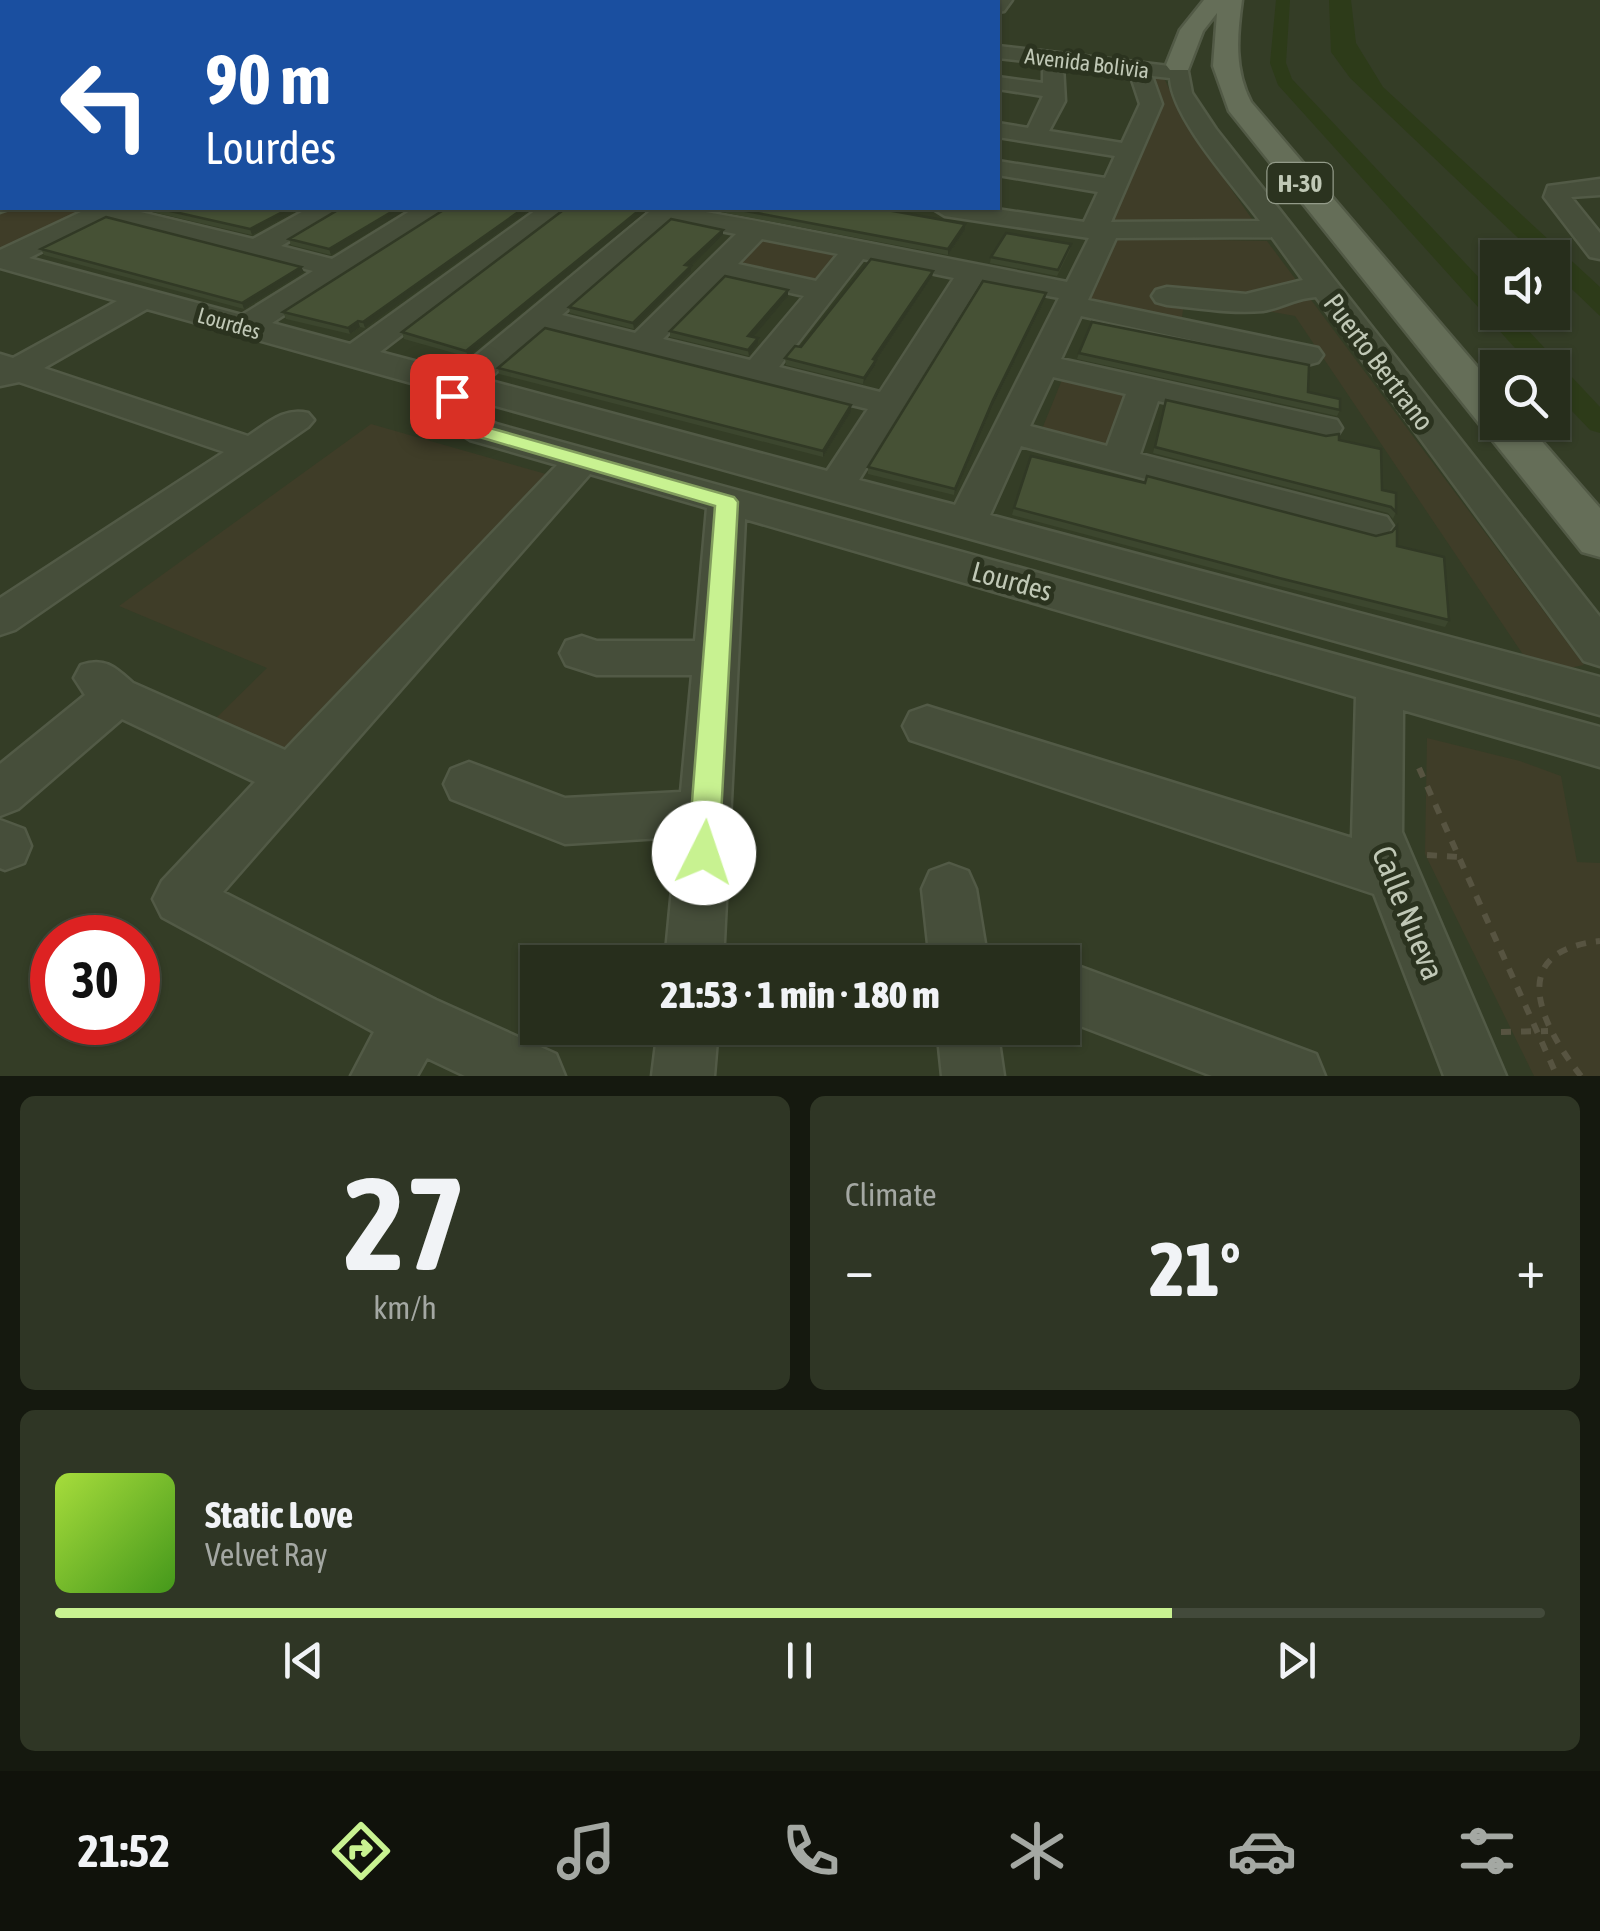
<!DOCTYPE html>
<html lang="en">
<head>
<meta charset="utf-8">
<style>
  :root { --surface:#272e1c; --page:#2f3625; --text:#f1f3f6; --muted:#a4a8a3; --line:#434a3b; --accent:#c8f291 }
  body { margin:0; font-family:"Asap Condensed",sans-serif; background:var(--page); color:var(--text); height:100vh; display:flex; flex-direction:column; font-size:38px; white-space:nowrap }
  * { box-sizing:border-box; margin:0 }
  p { font-size:32px; color:var(--muted) }
  .icon { flex:none; width:55px; height:55px; fill:none; stroke:currentColor; stroke-width:2; stroke-linecap:round; stroke-linejoin:round }
  .map { position:relative; height:1076px; overflow:hidden }
  .side { display:flex; flex-direction:column; gap:20px; padding:20px; background:#15190f; flex:1 }
  .side>* { flex:none }
  .hud { position:absolute; left:0px; top:0px; width:1000px; height:210px; box-shadow:0 2px 8px #0004,0 0 0 2px var(--line); background:#1a4fa0; color:#fff; overflow:hidden }
  .tools { position:absolute; left:1480px; top:240px; display:grid; gap:20px }
  .tools a { display:grid; place-items:center; width:90px; height:90px; border-radius:0px; background:var(--surface); box-shadow:0 2px 8px #0004,0 0 0 2px var(--line); font-size:50px }
  .speed { position:absolute; left:30px; top:915px; display:flex; gap:20px; font-size:50px; font-weight:700; text-align:center }
  .speed>* { display:grid; place-content:center; width:130px; height:130px; border-radius:50%; background:var(--surface); box-shadow:0 2px 8px #0004,0 0 0 2px var(--line); line-height:1 }
  .speed .limit { border:15px solid #d22; background:#fff; color:#111 }
  .pin { position:absolute; display:grid; place-items:center; width:85px; height:85px; color:#fff; margin:-42px; border-radius:20px; box-shadow:0 5px 15px #0006 }
  .me { position:absolute; width:110px; margin:-55px; rotate:4deg; stroke-linejoin:round; filter:drop-shadow(0 0 8px #0008) }
  .turn { display:flex; align-items:center; gap:35px; height:210px; padding:0 40px; font-size:45px }
  .turn .icon { width:130px; height:130px; stroke-width:2.5 }
  .turn b { display:block; font-size:70px; line-height:85px }
  .big { font-size:75px; font-weight:800; line-height:1.1 }
  .side .tile { flex:1; display:flex; flex-direction:column; justify-content:center; gap:15px; min-width:0; padding:0 35px; border-radius:15px; background:var(--page) }
  .side .dial { align-items:center; gap:0 }
  .dial b { font-size:130px; line-height:1 }
  .song { display:flex; align-items:center; gap:30px }
  .cover { width:120px; height:120px; border-radius:15px; background:linear-gradient(135deg,hsl(80 70% 55%),hsl(100 70% 35%)) }
  .played { height:10px; border-radius:5px; background:linear-gradient(90deg,var(--accent) 75%,var(--line) 75%) }
  .keys { display:flex; justify-content:space-around; direction:ltr }
  .heat { display:flex; justify-content:space-between; align-items:center; font-size:55px; direction:ltr }
  .side .tiles { flex:1; display:grid; gap:20px; grid-template-columns:1fr 1fr }
  .tile:last-child { grid-column:span 2 }
  .trip { position:absolute; left:520px; top:945px; width:560px; height:100px; border-radius:0px; background:var(--surface); box-shadow:0 2px 8px #0004,0 0 0 2px var(--line); font-weight:800; line-height:100px; text-align:center }
  .tab-bar { display:flex; height:160px; justify-content:space-around; align-items:center; background:#10120b; color:var(--muted) }
  .tab-bar .icon { width:70px; height:70px }
  .tab-bar .active { color:var(--accent) }
  .tab-bar b { font-size:45px; color:var(--text) }
  .map>svg:first-child { display:block }
</style>
</head>
<body>
<div class="map">
<svg width="1600" height="1076" viewBox="0 0 1600 1076">
  <rect width="100%" height="100%" fill="#343d26"/>
  <path fill="#3f3d28" d="M1152,76L1164,78L1184,121L1254,222H1109Z
    M8,208H65L82,212L3,249L0,248V211Z
    M754,236L840,251L816,286L726,263Z
    M1116,238L1267,241L1584,665L1555,671L1528,662L1295,316L1185,296L1181,324L1084,302Z
    M1064,375L1134,391L1115,452L1040,434Z
    M371,424L553,476L284,753L212,722L267,668L119,606Z
    M1427,738L1520,761L1561,776L1577,862L1600,863V1076H1534L1425,854Z"/>
  <path fill="#2d3b19" d="M1329,0H1351L1356,43L1383,87L1600,287V316L1553,271L1552,258L1538,257L1350,78L1331,52Z"/>
  <g fill="none" stroke-linecap="round" stroke-linejoin="round">
    <path fill="#2d3b19" fill-rule="evenodd" d="M1276,0H1290L1286,63L1292,79L1498,298V312H1511L1600,407V433L1590,430L1552,390V368H1533L1278,85L1270,63Z"/>
    <g stroke="#525a46" stroke-width="5">
      <path id="minor" d="M107,0H135L137,2H109Z
        M399,0H436L438,2H401Z
        M581,0H617L619,2H583Z
        M628,0H663L665,2H630Z
        M994,0H1012L1004,11L998,12Z
        M998,46L1169,66L1172,61H1186L1192,93L1216,129L1600,617V666L1584,661L1316,297C1296,298 1282,308 1263,311C1231,314 1198,308 1167,305L1156,302L1152,296L1156,290L1167,287L1246,294L1303,280L1272,237L1116,238L1088,300L1318,348L1323,355L1318,362L1307,365L1081,316L1061,359L1337,420L1342,428L1337,436L1324,439L1158,401L1140,454L1387,517L1393,526L1387,535L1373,539L1021,446L990,515L1600,677V715L471,399L472,408L496,424L1600,727V767L1403,710L1402,832L1506,1076H1444L1374,894L910,740L903,726L910,712L927,706L1352,838L1356,697L745,519L723,962H665L677,837L565,844L451,799L444,784L451,769L469,762L565,798L681,792L692,675H597L566,665L560,653L566,641L582,636L597,641H695L707,508L590,474L223,892L436,1000L556,1054L565,1076H465L427,1058L417,1076H351L374,1032L162,917L153,899L162,881L255,782L122,719L18,809L0,816V764L85,695L74,678L81,665C105,657 115,667 133,683L285,750L557,465L470,440L450,427L437,408L440,391L147,309L44,368L248,436C268,423 284,407 308,413L314,420L308,427L15,630L0,635V598L224,452L19,382L0,386V354L13,358L117,301L0,268V250L83,211L81,208H124L253,239L309,208H340L336,214L281,246L332,259L415,208H445L441,214L272,323L350,344L539,208H568L380,352L456,372L654,208H683L757,221L1067,282L1089,238L945,216L932,208H990L1084,222L1098,192L998,175V161L1105,178L1115,156L998,137V123L1028,128L1043,96L998,89V77L1043,83V63L998,58ZM1063,66L1130,74L1140,104L1122,143L1049,131L1065,101ZM1152,76L1170,78C1172,119 1235,187 1260,221L1111,222L1162,104ZM108,219L313,271L242,315L29,258ZM670,221L736,234L635,333L562,315ZM762,239L838,254L816,281L738,264ZM863,259L954,278L880,392L779,367ZM724,278L804,296L750,360L663,339ZM980,283L1059,298L955,505L859,480ZM545,330L868,409L827,471L487,380ZM1053,377L1126,394L1107,446L1030,426Z
        M0,111L2,112V126L0,125Z
        M1600,179V195L1571,197L1600,233V259L1590,257L1544,197L1548,186Z
        M2,195V208H12L0,212Z
        M0,820L24,829L31,846L24,863L5,870L0,868Z
        M949,864L968,871L976,889L988,962H930L922,889L930,871Z
        M1062,960L1316,1054L1325,1076H1212L1062,1019V962H1055Z
        M658,1028H718L714,1076H652Z
        M937,1028H997L1004,1076H942Z"/>
    </g>
    <g stroke="#525a46" stroke-width="5">
      <path id="major" d="M1204,0H1242C1237,36 1234,69 1251,102L1498,391V422H1525L1600,508V557L1582,552L1229,111L1213,66L1217,13L1203,31L1188,70H1170L1166,65L1180,30Z"/>
    </g>
    <path stroke="#575441" stroke-width="6" stroke-dasharray="10 10" stroke-linecap="butt" d="M1419,768L1557,1076
      M1427,855L1459,857
      M1501,1032L1548,1031
      M1581,1076C1540,1024 1505,951 1600,941"/>
    <use href="#minor" fill="#464e3a" fill-rule="evenodd"/>
    <use href="#major" fill="#656e58" fill-rule="evenodd"/>
  </g>
  <path fill="#3c462e" d="M135,208H302L252,235Z
    M533,208L365,328L360,327L350,334L286,319L283,312L442,211Z
    M566,208H650L468,357L404,339L402,332Z
    M700,208H876L965,224V230L948,255Z
    M336,211L331,255L291,245L289,239Z
    M723,230V235L691,266V272L634,329L570,313L569,307Z
    M1071,244L1070,250L1057,276L990,263L991,257Z
    M41,249L301,267L304,272L244,309L44,255Z
    M933,271L932,277L876,361L875,366L863,384L786,365L785,358L801,347Z
    M788,296L753,337L758,344L749,356L670,337V331Z
    M1045,299L992,407L954,495L868,474V467Z
    M1079,353L1308,392L1340,410L1337,416L1077,359Z
    M498,368L851,412L823,457L499,374Z
    M1166,400L1339,440L1382,490L1396,512L1393,519L1388,513L1153,453Z
    M1145,483L1397,546L1449,620L1445,627L1276,585L1012,515L1014,508Z"/>
  <path fill="#313925" d="M290,208H302L252,235L250,229Z
    M398,208H409L331,255L329,249Z
    M524,208H533L365,328L363,322Z
    M642,208H650L468,357L466,351Z
    M965,224V230L948,255V249Z
    M723,230V235L686,271L685,265Z
    M691,266V272L634,329L633,323Z
    M301,267L304,272L244,309L242,303Z
    M933,271L932,277L876,361L875,366L863,384L864,378L873,359Z
    M788,290V296L749,342L748,336Z
    M1046,293L1045,299L992,407L954,495L955,489L993,400Z
    M358,321L360,327L350,334L348,328Z
    M758,338V344L749,356L748,350Z
    M851,405V412L823,457V451Z"/>
  <path fill="#465135" stroke="#313925" stroke-width="2.5" d="M0,62H2V108H0Z
    M2,155V183L0,184V156Z
    M157,208H290L250,229Z
    M338,208H398L329,249L289,239L336,211Z
    M443,208H524L363,322L358,321L348,328L283,312L442,211Z
    M566,208H642L466,351L402,332Z
    M730,208H876L965,224L948,249Z
    M106,217L301,267L242,303L41,249Z
    M671,219L723,230L685,265L691,266L633,323L569,307Z
    M1006,233L1071,244L1058,270L991,257Z
    M871,259L933,271L873,359L876,360L864,378L785,358L795,346L801,347Z
    M725,276L788,290L748,336L758,338L748,350L670,331Z
    M983,281L1046,293L993,400L955,489L868,467Z
    M1092,322L1309,365L1308,392L1340,399V410L1079,353Z
    M545,328L851,405L823,451L498,368Z
    M1166,400L1326,436L1339,434V440L1381,449L1382,490L1396,493V512L1391,507L1155,447Z
    M1031,456L1145,483L1147,476L1376,536L1392,532L1397,526V546L1444,557L1449,620L1279,578L1014,508Z"/>
  <path fill="#c8f291" stroke="#829d5e" stroke-width="2.5" d="M452,390L462,396L470,416L490,428L734,497L738,502L719,853L714,862L704,866L693,862L688,853L715,506L476,436C459,427 443,417 443,396Z"/>
  <g text-anchor="middle" stroke-width="10" stroke-linejoin="round" paint-order="stroke">
    <g font-size="22" fill="#c0c8b6" stroke="#2b331f">
      <text transform="translate(1087 63) rotate(7)" y="8">Avenida Bolivia</text>
      <text transform="translate(229 323) rotate(16)" y="8">Lourdes</text>
    </g>
    <rect fill="#2b331f" stroke="#939b89" stroke-width="2.5" x="1267.5" y="163" width="65" height="40" rx="8"/>
    <g font-size="25" font-weight="bold" fill="#c0c8b6">
      <text x="1300" y="192">H-30</text>
    </g>
    <g font-size="28" fill="#c0c8b6" stroke="#2b331f">
      <text transform="translate(1379 362) rotate(53)" y="10">Puerto Bertrano</text>
      <text transform="translate(1012 581) rotate(15)" y="10">Lourdes</text>
    </g>
    <g font-size="32" fill="#c0c8b6" stroke="#2b331f">
      <text transform="translate(1408 913) rotate(68)" y="11">Calle Nueva</text>
    </g>
  </g>
</svg>
<div class="tools">
<a><svg class="icon" aria-label="sound" viewBox="0 0 24 24"><path d="M4 9h4l5-4v14l-5-4H4zM17 9q2 3 0 6"/></svg></a>
<a><svg class="icon" aria-label="search" viewBox="0 0 24 24"><circle cx="10" cy="10" r="6"/><path d="M15 15l6 6"/></svg></a>
</div>
<div class="speed"><div class="limit">30</div></div>
<div class="pin" style="left:452px;top:396px;background:#d93025"><svg class="icon" aria-label="arrive" viewBox="0 0 24 24"><path d="M6 21V4h12l-3 4 3 4H6"/></svg></div>
<svg class="me" style="left:704px;top:853px" viewBox="-20 -20 40 40"><circle r="19" fill="#fff"/><path d="M0-13L10 11 0 6-10 11z" fill="#c8f291"/></svg>
<div class="trip">21:53 · 1 min · 180 m</div>
<div class="hud">
<div class="turn"><svg class="icon" aria-label="left" viewBox="0 0 24 24"><path d="M17 20v-9H6M10 6l-5 5 5 5"/></svg><div><b>90 m</b>Lourdes</div></div>
</div>
</div>
<section class="side">
<div class="tiles">
<div class="tile dial"><b>27</b><p>km/h</p></div>
<div class="tile"><p>Climate</p>
<div class="heat"><a>−</a><b class="big">21°</b><a>+</a></div>
</div>
<div class="tile">
<div class="song"><i class="cover"></i><div><b>Static Love</b><p>Velvet Ray</p></div></div>
<div class="played"></div>
<div class="keys"><svg class="icon" aria-label="previous" viewBox="0 0 24 24"><path d="M18 5L8 12l10 7zM5 5v14"/></svg><svg class="icon" aria-label="pause" viewBox="0 0 24 24"><path d="M8 5v14M16 5v14"/></svg><svg class="icon" aria-label="next" viewBox="0 0 24 24"><path d="M6 5l10 7-10 7zM19 5v14"/></svg></div>
</div>
</div>
</section>
<nav class="tab-bar">
<b>21:52</b>
<svg class="icon active" aria-label="directions" viewBox="0 0 24 24"><path d="M12 3l9 9-9 9-9-9zM9 14v-3h6M13 9l2 2-2 2"/></svg>
<svg class="icon" aria-label="music" viewBox="0 0 24 24"><path d="M9 18V5l10-2v13"/><circle cx="6" cy="18" r="3"/><circle cx="16" cy="16" r="3"/></svg>
<svg class="icon" aria-label="phone" viewBox="0 0 24 24"><path d="M5 4h4l2 5-3 2q2 4 5 5l2-3 5 2v4C11 20 4 13 5 4z"/></svg>
<svg class="icon" aria-label="climate" viewBox="0 0 24 24"><path d="M12 3v18M4 7l16 10M4 17L20 7"/></svg>
<svg class="icon" aria-label="car" viewBox="0 0 24 24"><path d="M5 17H2v-5l4-1 3-4h7l3 4 3 1v5h-3M9 17h6M6 11h13"/><circle cx="7" cy="17" r="2"/><circle cx="17" cy="17" r="2"/></svg>
<svg class="icon" aria-label="filters" viewBox="0 0 24 24"><path d="M4 7h16M4 17h16"/><circle cx="9" cy="7" r="2"/><circle cx="15" cy="17" r="2"/></svg>
</nav>
</body>
</html>
